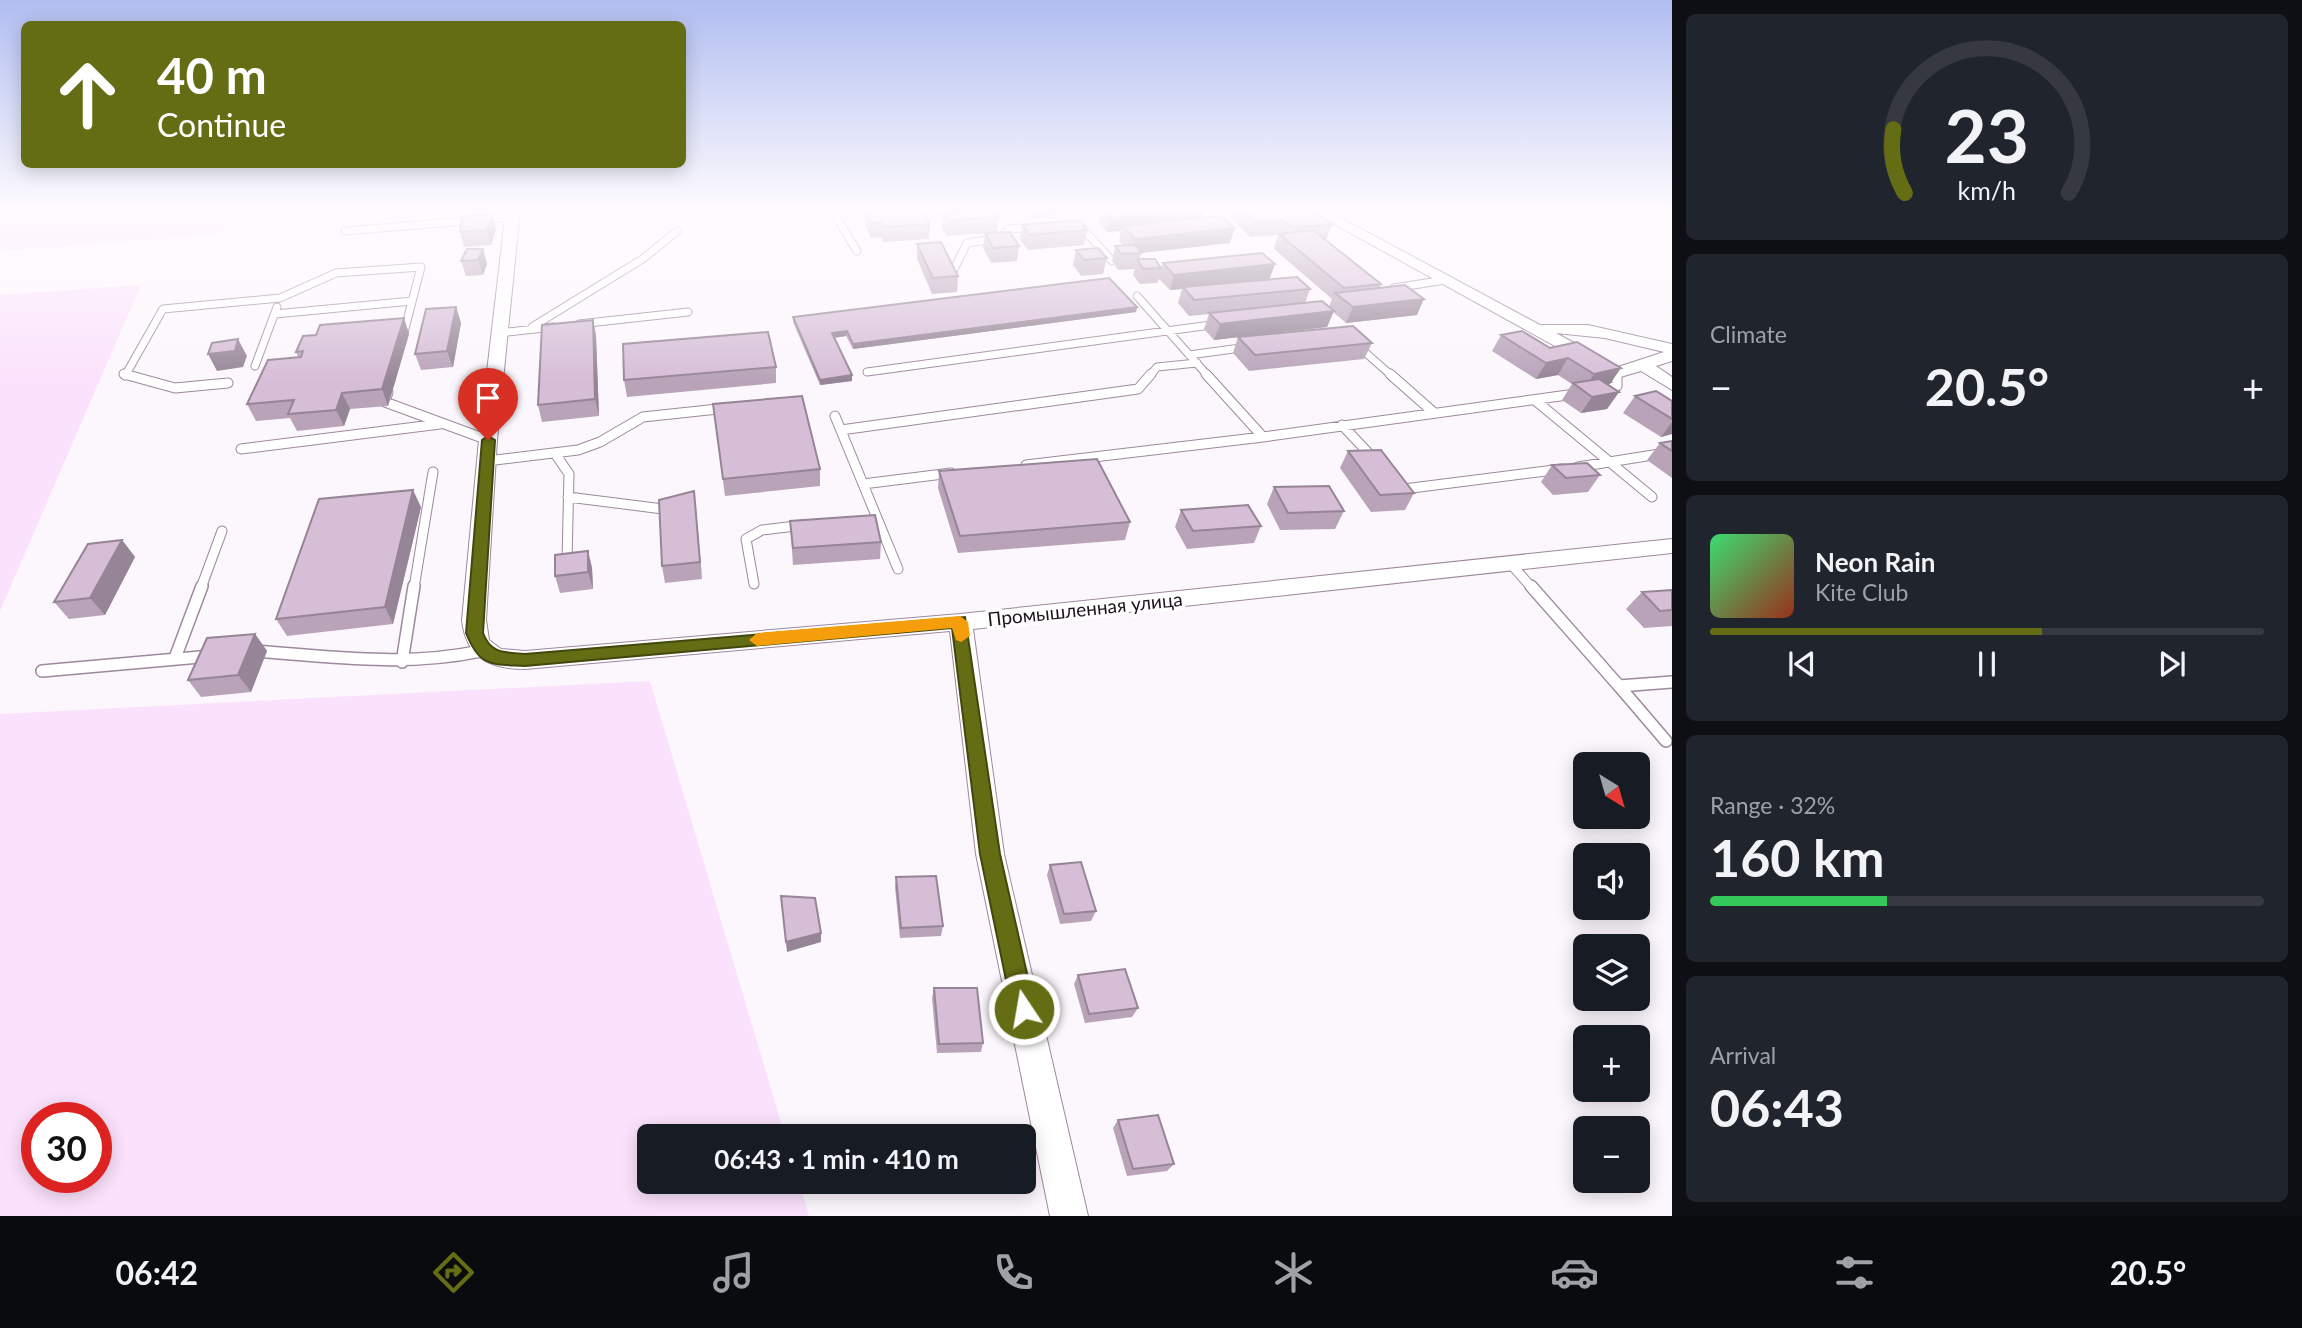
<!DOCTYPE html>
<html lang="en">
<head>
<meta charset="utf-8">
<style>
  :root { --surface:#171b24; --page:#20242c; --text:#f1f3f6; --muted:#9ea1a6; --line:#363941; --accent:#656d14 }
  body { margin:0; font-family:Lato,sans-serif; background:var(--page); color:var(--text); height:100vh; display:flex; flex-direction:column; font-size:26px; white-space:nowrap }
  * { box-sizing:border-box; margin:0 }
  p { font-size:23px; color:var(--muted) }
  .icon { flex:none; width:38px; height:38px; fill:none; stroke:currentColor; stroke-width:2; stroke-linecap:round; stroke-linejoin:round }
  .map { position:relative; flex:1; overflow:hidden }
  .details { display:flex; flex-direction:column; gap:14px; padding:14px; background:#0d0f14; width:630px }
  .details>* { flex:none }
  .hud { position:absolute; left:21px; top:21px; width:665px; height:147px; border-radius:10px; box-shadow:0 4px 18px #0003; background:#656d14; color:#fff; overflow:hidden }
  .needle { width:46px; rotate:143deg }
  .fabs { position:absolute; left:1573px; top:752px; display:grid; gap:14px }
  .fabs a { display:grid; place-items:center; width:77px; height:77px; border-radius:10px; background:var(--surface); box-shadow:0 4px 18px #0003; font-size:35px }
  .speed { position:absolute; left:21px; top:1102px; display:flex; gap:14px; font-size:35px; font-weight:700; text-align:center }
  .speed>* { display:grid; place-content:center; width:91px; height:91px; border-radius:50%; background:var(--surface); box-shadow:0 4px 18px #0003; line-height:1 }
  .speed .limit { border:10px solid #d22; background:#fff; color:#111 }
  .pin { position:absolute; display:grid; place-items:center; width:60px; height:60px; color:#fff; margin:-72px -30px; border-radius:50% 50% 50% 0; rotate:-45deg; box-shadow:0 0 7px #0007 }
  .pin .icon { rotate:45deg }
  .me { position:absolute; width:77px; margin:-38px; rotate:348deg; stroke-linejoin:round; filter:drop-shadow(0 0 5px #0008) }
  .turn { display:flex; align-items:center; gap:24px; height:147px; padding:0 21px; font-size:32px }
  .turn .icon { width:91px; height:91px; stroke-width:2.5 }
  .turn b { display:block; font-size:49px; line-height:60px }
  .big { font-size:52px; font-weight:700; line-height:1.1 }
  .details .widget { flex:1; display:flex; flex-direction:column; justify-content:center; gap:10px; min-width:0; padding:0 24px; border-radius:10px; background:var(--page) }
  .details .dial { align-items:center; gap:0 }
  .dial svg { height:182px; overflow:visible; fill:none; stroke:var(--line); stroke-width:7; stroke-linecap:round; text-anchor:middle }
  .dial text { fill:var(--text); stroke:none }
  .song { display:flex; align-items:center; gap:21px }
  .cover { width:84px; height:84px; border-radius:10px; background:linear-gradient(135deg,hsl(140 70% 55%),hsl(10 70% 35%)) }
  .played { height:7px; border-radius:4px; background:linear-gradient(90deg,var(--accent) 60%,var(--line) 60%) }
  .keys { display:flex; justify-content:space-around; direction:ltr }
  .heat { display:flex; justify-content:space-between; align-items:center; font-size:38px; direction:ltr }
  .charge { height:10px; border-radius:5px; background:linear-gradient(90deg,#34c759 32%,var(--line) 0) }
  .trip { position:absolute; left:637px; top:1124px; width:399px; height:70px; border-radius:10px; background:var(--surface); box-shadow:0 4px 18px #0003; font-weight:700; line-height:70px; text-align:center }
  .dock { display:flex; height:112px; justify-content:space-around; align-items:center; background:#090b0e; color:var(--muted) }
  .dock .icon { width:49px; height:49px }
  .dock .active { color:var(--accent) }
  .dock b { font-size:32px; color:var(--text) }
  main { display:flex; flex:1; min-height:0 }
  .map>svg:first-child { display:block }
</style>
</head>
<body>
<main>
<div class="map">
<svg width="1672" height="1216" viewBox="0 0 1672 1216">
  <rect width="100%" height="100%" fill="#fcf7fc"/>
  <path fill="#fbe2fc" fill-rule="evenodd" d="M0,210H268L212,235L0,251Z
    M141,285L0,611V295Z
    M650,681L785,1136H649V1181H799L809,1216H0V714ZM37,1118H96V1178H37Z"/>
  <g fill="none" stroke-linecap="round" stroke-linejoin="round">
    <g stroke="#9e889e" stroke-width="9">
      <path id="service-far2" d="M832,210L857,251
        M1066,210L1112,261
        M1213,210L1221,219L1244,216
        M909,214L948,210
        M345,231L512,217
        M951,275L967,243L1001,238L1009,229L1036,227
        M1394,288L1445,280
        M1137,296L1208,376
        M275,314L412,301
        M579,324L688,312
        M532,327L644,258L677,231
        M499,333L553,327
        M1358,346L1392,376
        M1189,355L1248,347
        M255,366L277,307
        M867,372L1218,324
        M125,376L163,309L280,298L336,273L421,267L403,336
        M1150,376L1157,367L1197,363"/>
    </g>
    <g stroke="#9e889e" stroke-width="11">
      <path id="service-far1" d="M124,374L175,388L228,383
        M1390,374L1432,411
        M1598,390L1617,386V374
        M388,392L385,402L488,440
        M1536,401L1652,497
        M835,416L863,484
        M1342,425L1376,461
        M841,430L1138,389L1151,374
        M1263,437L1575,394
        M241,449L440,424
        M556,455L569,474L567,561
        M487,461L578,450L600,442L643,417L727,408
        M1026,465L1263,437L1206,374
        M1578,467L1672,452
        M1399,485L1404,489L1562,469
        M568,497L663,509
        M1511,564L1532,588
        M898,569L863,484L951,473
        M754,584L746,539L762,530L804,525
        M201,588L222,531
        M414,588L433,472"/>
    </g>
    <g stroke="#9e889e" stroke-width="14">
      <path id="service" d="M1531,586L1619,686L1672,682
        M255,651C331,657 406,667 481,651
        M175,658L202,586
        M402,662L414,586
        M42,671L211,656
        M1619,686L1666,741"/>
    </g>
    <g stroke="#9e889e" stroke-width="2">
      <path id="minor" d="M506,210H520L497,440L486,620L489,640L501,649L525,651L960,614L1672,539V553L973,629L1004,854L1088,1216H1050L976,854L950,631L525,669C490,669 466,658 462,620L479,440Z
        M1309,210H1326L1540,325H1588L1672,344V361L1656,366L1672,377V390L1641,371L1617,378L1611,377ZM1556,333L1605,338L1664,352L1618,367Z"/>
    </g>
    <use href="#service-far2" stroke="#fff" stroke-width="7"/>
    <use href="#service-far1" stroke="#fff" stroke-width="9"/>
    <use href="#service" stroke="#fff" stroke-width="11"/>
    <use href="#minor" fill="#fff" fill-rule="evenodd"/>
  </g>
  <path fill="#b8a3b9" d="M764,210H804V213L766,215Z
    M865,210H923L930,224L929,239L883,242L881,237L871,238L865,224Z
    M1026,210H1054L1053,218H1030Z
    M1097,210H1205L1202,218L1230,243L1141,253L1140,259L1161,268L1163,263L1275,264L1269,280L1310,289L1305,303L1329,307L1332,299L1274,249L1278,235L1250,237L1231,218L1233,210H1315L1332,225L1326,240H1325L1381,284L1380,287L1417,315L1346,323L1333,312L1327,327L1265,334L1372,343L1364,359L1249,371L1233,353L1238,337L1214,340L1204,329L1209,314L1189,316L1178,303L1182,289L1170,290L1159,279L1157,283L1140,284L1133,275L1135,269L1118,270L1112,261L1115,246H1124L1119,241L1121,231L1107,232L1098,223L1100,211Z
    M943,213L999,217L997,232L947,236L942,228Z
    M1022,225L1087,230L1084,245L1028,250L1020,240Z
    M496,229L491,245L464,247L460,232Z
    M985,233L1019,246L1017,261L991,263L983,248Z
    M917,244L958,276L957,292L932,294L917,259Z
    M483,249L487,264L483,275L466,276L461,261Z
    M1076,250L1107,258L1103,274L1081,276L1073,265Z
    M456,307L461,323L453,367L421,370L415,354Z
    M1137,307L1136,312L853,349L846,336L834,338L852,375V381L820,385L793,322V317Z
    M404,318L409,334L388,406L350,409L344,426L297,431L290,418L256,421L247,404L298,357L296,352L316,335Z
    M593,320L596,336L599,416L542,422L538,405Z
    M1501,335L1550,348L1577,342L1610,384L1608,385L1619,392L1607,409L1581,413L1562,400L1572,384L1558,375L1536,379L1492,351Z
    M776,367V383L627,397L624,380Z
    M1635,396L1672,401V434L1661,437L1623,413Z
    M713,404L820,469V486L725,496Z
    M1672,441V478L1647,460L1660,443Z
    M1348,451L1414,493L1405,510L1371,512L1340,468Z
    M1552,465L1600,475L1588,492L1553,495L1541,482Z
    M939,471L1130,522L1125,540L958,553L938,488Z
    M1274,487L1344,511L1335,529L1280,530L1267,504Z
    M694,491L702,579L665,583L662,566Z
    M421,507L393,624L287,636L276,619Z
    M1181,510L1261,526L1254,543L1187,549L1175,527Z
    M790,521L881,542L880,559L793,565Z
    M122,540L135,557L105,615L69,619L54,602Z
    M588,551L592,568L593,589L560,593L555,576Z
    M1672,590V626L1644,628L1626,609L1642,592Z
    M255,634L267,651L251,692L201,697L188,680Z
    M1050,865L1096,911L1091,921L1060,924L1047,875Z
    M896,877L943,926L941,936L900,938L895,887Z
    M1078,975L1138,1008L1132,1017L1085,1023L1074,984Z
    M934,988L983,1043L981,1052L937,1053L932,998Z
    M1118,1120L1174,1164L1167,1171L1127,1176L1113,1128Z
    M942,1181H963L942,1184Z"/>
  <path fill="#968596" d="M1184,210H1205L1201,223L1123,226L1121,231L1107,232L1110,218Z
    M492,214L496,229L491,245L487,230Z
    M1235,228L1230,243L1132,254L1135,239Z
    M483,249L487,264L483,275L478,260Z
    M1275,264L1269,280L1183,287L1182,289L1170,290L1174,275Z
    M1424,299L1417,315L1346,323L1353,307Z
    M456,307L461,323L453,367L447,351Z
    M1137,307L1136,312L853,349V344Z
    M1334,311L1327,327L1214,340L1220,324Z
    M404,318L409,334L388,406L382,389Z
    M593,320L596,336L599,416L595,399Z
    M847,331L846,336L832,338V333Z
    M238,339L247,356L243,367L217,371L208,354Z
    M1568,358L1558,375L1536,379L1546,363Z
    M1621,368L1610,384L1583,390L1594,374Z
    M852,375V381L820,385V380Z
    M1619,392L1607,409L1581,413L1592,397Z
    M342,393L350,409L344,426L336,410Z
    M1672,422V434L1661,437Z
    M413,490L421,507L393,624L385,607Z
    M694,491L696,508L702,579L700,562Z
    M122,540L135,557L105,615L90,598Z
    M588,551L592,568L593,589L588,572Z
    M255,634L267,651L251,692L238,675Z
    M821,933V942L787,952L786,942Z"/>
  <path fill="#d6bed7" stroke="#968596" stroke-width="2" d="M866,210H923L930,224L884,227L882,222L871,223Z
    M975,210H994L999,217L948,221L943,213Z
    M1103,210H1184L1110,218Z
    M1243,210H1315L1332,225L1291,227L1283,220L1255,222Z
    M492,214L487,230L460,232L462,216Z
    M1220,216L1235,228L1135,239L1123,226Z
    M1079,220L1087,230L1030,235L1022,225Z
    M1313,230L1381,284L1344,288L1279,234Z
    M1010,232L1019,246L993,248L985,233Z
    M941,242L958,276L933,278L917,244Z
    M1135,245L1141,253L1121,254L1115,246Z
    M1098,248L1107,258L1084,260L1076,250Z
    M467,249H483L478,260L461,261Z
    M1262,253L1275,264L1174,275L1163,263Z
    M1137,259H1155L1161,268L1143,269Z
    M1297,277L1310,289L1194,300L1183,287Z
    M1109,278L1137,307L853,344L847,331L832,333L852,375L820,380L793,317Z
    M1405,285L1424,299L1353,307L1335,293Z
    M1322,301L1334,311L1220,324L1209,313Z
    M456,307L447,351L415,354L426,309Z
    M404,318L382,389L342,393L336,410L288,414L294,400L247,404L268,360L301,357L303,351L296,352L303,336L316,335L320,325Z
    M593,320L595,399L538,405L542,325Z
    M1353,326L1372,343L1255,355L1238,337Z
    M1522,331L1550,348L1577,342L1621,368L1594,374L1568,358L1546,363L1501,335Z
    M768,332L776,367L624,380L623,344Z
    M238,339L235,351L208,354L212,343Z
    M1599,379L1619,392L1592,397L1573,383Z
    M1656,391L1672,401V419L1635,396Z
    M802,396L820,469L723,479L713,404Z
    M1672,441V451L1660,443Z
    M1381,450L1414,493L1380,495L1348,451Z
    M1097,459L1130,522L960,536L939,471Z
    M1587,463L1600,475L1566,478L1552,465Z
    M1329,486L1344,511L1288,513L1274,487Z
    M413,490L385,607L276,619L319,499Z
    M694,491L700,562L662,566L659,500Z
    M1248,505L1261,526L1193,531L1181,510Z
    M875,515L881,542L793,548L790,521Z
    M122,540L90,598L54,602L88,544Z
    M588,551V572L555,576V555Z
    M1672,590V610L1660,611L1642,592Z
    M255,634L238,675L188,680L207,638Z
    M1081,862L1096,911L1064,914L1050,865Z
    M936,876L943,926L901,928L896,877Z
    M781,896L815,898L821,933L786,942Z
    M1125,969L1138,1008L1089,1014L1078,975Z
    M934,988H977L983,1043L939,1044Z
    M1158,1115L1174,1164L1133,1169L1118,1120Z
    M986,1126L988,1136H937V1133Z"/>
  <linearGradient id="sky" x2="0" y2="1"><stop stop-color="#b0bdf0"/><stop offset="0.55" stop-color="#fefbfe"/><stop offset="1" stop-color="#fefbfe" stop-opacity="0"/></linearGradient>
  <rect width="1672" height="381" fill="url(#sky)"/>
  <path fill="#656d14" stroke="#42470d" stroke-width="2" d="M488,436L495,440L483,633C491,654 504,652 525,654L965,617L1000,854L1035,1009L1032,1017L1024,1020L1016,1017L1012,1009L980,854L952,628L525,666C491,664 480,668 466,633L482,440Z"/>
  <path fill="#f59e0b" d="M960,616L968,622L970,636L961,642L956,640L952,628L757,646L749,640L757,633Z"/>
  <g text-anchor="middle" stroke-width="7" stroke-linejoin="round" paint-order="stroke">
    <g font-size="19" fill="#1c141d" stroke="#fff">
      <text transform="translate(1085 609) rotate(-6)" y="7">Промышленная улица</text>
    </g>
  </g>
</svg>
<div class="fabs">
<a><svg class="needle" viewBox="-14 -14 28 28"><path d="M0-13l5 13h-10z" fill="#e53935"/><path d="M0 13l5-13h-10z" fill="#9ea1a6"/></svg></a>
<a><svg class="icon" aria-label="sound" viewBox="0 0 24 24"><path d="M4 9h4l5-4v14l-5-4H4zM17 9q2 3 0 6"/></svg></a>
<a><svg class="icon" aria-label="layers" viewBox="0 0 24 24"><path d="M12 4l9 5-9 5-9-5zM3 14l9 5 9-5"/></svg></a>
<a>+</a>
<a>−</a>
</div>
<div class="speed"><div class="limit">30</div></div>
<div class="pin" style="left:488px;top:440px;background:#d93025"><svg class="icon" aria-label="arrive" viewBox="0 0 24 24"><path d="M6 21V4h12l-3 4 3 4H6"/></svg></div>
<svg class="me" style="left:1024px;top:1009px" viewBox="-20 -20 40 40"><circle r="17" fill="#656d14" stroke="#fff" stroke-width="3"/><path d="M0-11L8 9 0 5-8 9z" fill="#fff"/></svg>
<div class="trip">06:43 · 1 min · 410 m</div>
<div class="hud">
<div class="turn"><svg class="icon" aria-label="ahead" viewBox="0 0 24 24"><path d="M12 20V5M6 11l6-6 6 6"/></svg><div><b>40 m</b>Continue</div></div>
</div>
</div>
<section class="details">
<div class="widget dial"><svg viewBox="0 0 100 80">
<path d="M14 69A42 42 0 1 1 86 69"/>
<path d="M14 69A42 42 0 0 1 9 41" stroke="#656d14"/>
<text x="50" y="56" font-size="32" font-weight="700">23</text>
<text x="50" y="72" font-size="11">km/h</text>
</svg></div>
<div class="widget"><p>Climate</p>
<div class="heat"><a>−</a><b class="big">20.5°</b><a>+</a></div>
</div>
<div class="widget">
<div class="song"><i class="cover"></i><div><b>Neon Rain</b><p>Kite Club</p></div></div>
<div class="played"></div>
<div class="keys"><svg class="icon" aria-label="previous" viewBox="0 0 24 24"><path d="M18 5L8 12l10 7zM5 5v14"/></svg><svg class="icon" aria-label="pause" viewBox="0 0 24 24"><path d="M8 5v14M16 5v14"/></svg><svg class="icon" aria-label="next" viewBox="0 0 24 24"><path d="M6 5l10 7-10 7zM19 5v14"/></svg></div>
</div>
<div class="widget"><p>Range · 32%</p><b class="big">160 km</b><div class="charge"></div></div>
<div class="widget"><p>Arrival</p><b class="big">06:43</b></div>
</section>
</main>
<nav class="dock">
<b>06:42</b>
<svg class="icon active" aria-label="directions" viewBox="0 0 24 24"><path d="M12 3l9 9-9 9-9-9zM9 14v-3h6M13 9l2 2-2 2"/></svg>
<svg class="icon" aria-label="music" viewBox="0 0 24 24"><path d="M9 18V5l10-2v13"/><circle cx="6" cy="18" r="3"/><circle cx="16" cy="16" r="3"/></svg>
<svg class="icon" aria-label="phone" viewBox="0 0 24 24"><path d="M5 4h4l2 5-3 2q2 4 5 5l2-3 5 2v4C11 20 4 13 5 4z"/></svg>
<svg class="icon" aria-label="climate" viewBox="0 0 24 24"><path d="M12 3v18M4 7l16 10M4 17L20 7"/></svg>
<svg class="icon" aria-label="car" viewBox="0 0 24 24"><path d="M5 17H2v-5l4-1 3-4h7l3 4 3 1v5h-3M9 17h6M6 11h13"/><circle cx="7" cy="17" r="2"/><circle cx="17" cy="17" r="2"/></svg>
<svg class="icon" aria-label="filters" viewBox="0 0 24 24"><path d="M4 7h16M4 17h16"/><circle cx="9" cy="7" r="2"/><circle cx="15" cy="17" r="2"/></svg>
<b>20.5°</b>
</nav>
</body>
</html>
